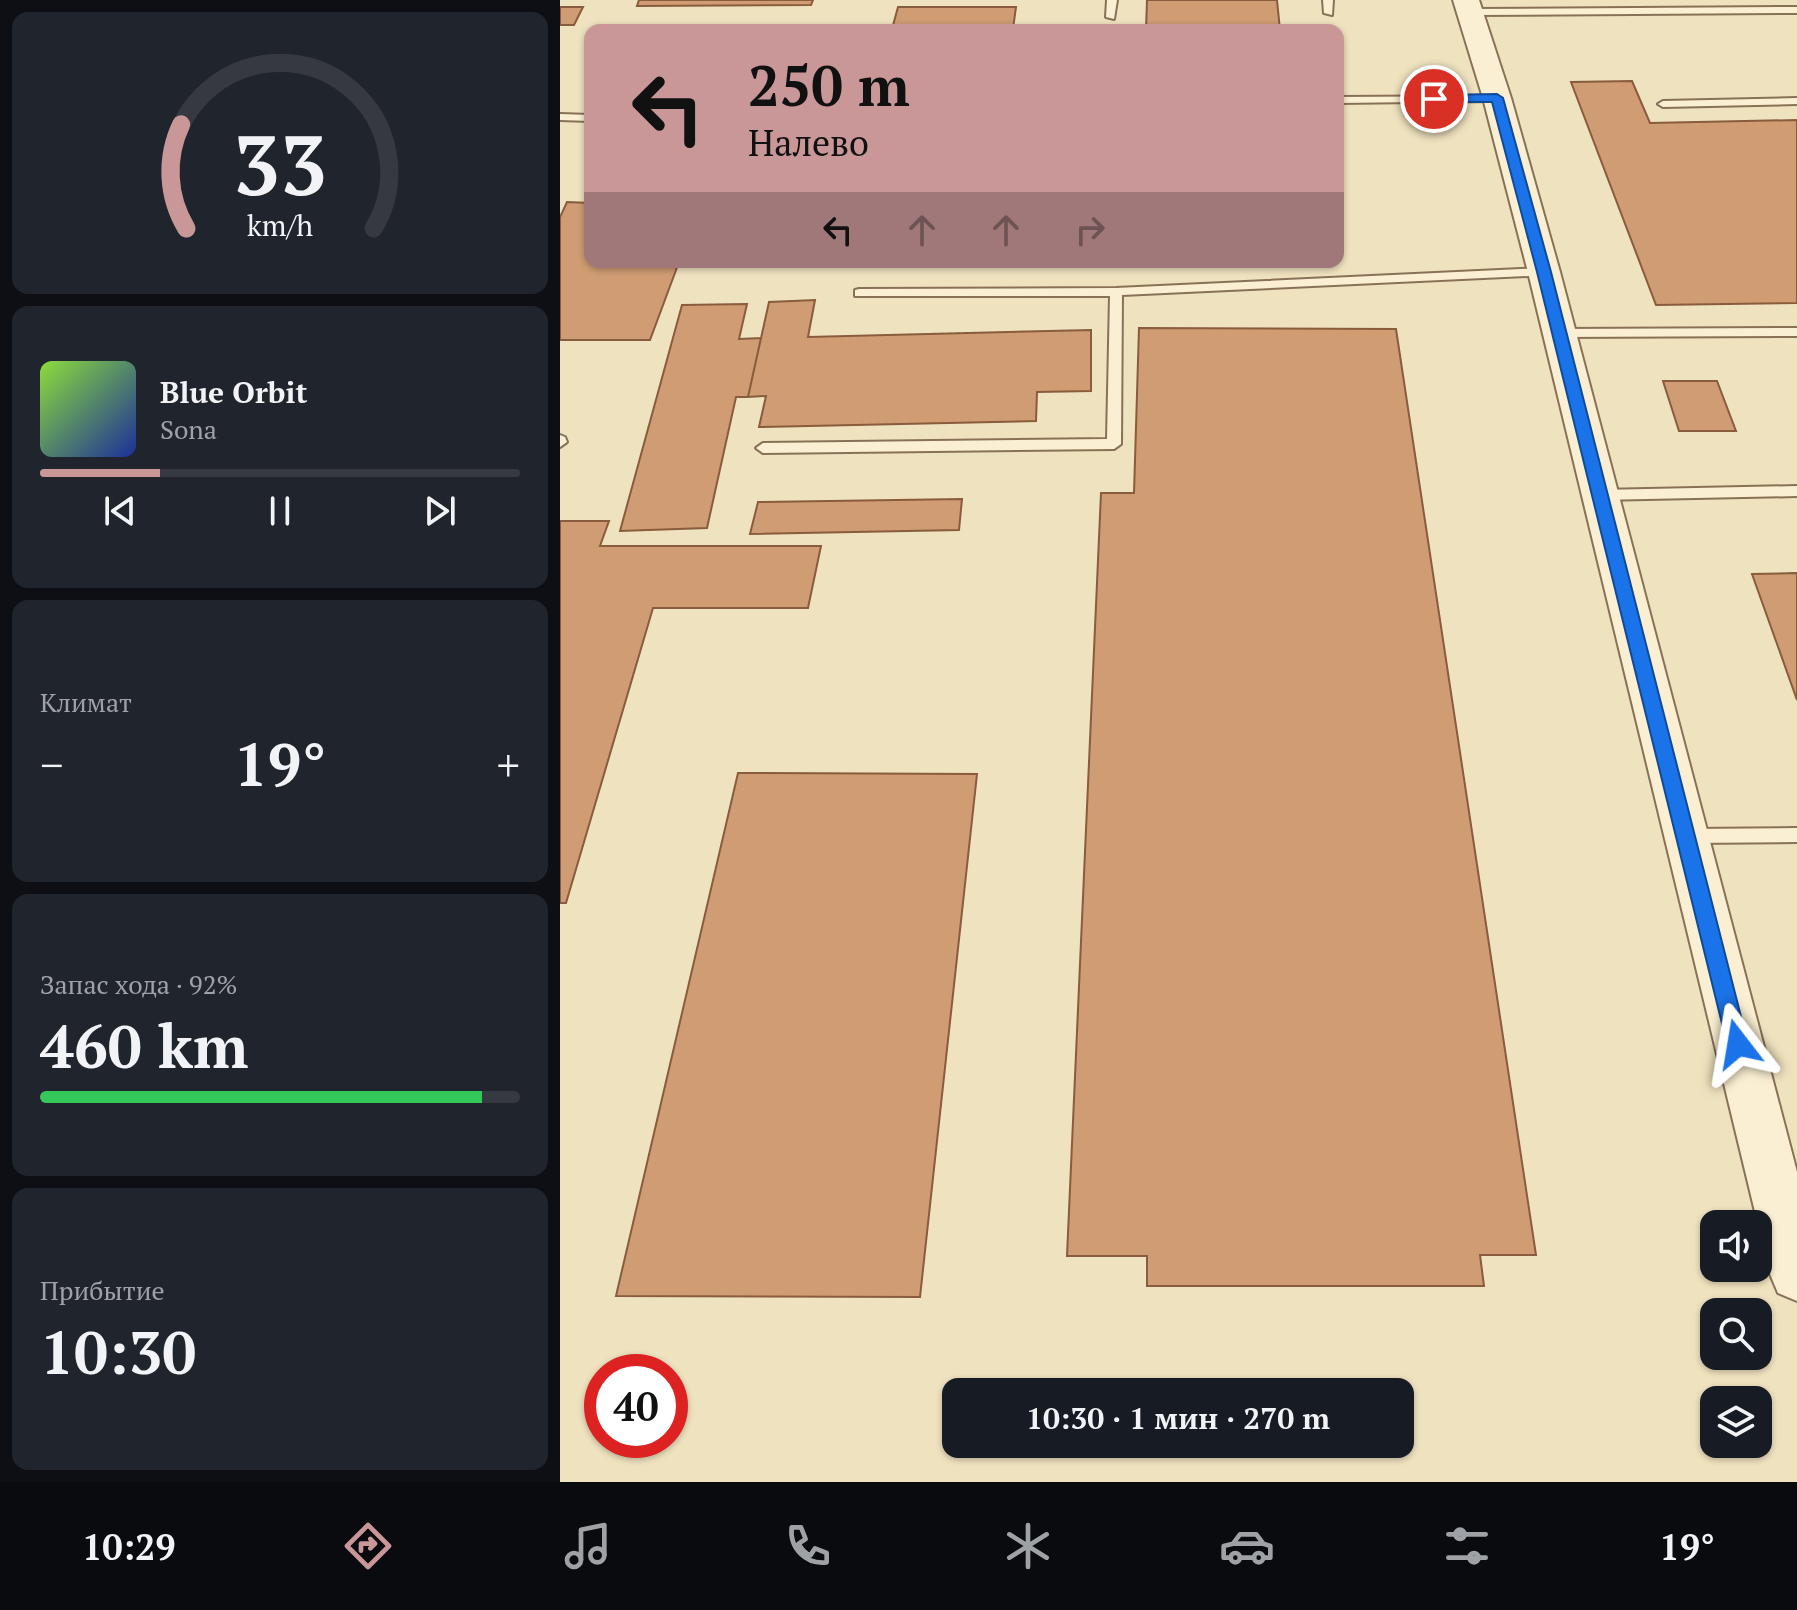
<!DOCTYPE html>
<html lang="ru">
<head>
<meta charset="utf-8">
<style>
  :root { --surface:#171b24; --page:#20242c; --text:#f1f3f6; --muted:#9ea1a6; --line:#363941; --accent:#c99798 }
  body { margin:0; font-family:"PT Serif",serif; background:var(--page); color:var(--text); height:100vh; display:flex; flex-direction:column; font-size:30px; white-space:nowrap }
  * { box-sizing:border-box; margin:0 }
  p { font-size:26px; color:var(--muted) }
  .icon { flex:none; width:44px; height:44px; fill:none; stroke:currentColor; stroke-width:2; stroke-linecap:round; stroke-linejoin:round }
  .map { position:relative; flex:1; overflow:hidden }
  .side { display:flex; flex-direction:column; gap:12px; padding:12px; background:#0d0f14; width:560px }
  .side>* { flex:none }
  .guide { position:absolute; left:24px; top:24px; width:760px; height:244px; border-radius:16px; box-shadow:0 2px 6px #0004; background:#c99798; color:#111; overflow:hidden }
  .tools { position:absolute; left:1140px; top:1210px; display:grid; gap:16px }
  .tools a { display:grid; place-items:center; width:72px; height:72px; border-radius:16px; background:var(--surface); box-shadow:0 2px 6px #0004; font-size:40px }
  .speed { position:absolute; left:24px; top:1354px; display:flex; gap:16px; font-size:40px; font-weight:700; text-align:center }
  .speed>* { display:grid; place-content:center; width:104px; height:104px; border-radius:50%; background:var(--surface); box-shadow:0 2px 6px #0004; line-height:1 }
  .speed .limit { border:12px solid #d22; background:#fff; color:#111 }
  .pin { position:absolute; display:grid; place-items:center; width:68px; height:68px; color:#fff; margin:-34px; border:4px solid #fff; border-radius:50%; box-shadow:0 2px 8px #0007 }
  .me { position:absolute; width:88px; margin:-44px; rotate:346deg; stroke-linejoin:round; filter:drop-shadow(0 0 6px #0008) }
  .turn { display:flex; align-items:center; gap:28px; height:168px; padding:0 32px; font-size:36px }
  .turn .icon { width:104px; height:104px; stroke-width:2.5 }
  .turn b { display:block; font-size:56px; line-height:68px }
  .lanes { display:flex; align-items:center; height:76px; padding:0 32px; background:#0003; justify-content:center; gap:40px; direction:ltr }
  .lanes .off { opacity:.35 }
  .big { font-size:60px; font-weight:800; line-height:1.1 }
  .side .tile { flex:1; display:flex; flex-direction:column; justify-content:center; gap:12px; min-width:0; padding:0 28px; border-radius:16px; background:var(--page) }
  .side .dial { align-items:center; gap:0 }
  .dial svg { height:208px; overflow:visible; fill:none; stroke:var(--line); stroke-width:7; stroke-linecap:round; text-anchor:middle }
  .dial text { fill:var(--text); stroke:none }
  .song { display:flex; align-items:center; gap:24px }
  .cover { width:96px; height:96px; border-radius:12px; background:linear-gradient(135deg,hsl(90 70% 55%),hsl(230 70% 35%)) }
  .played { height:8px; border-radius:4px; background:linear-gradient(90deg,var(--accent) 25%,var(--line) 25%) }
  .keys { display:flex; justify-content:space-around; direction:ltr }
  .heat { display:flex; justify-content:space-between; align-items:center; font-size:44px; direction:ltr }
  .charge { height:12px; border-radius:6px; background:linear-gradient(90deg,#34c759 92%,var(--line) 0) }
  .trip { position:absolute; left:382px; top:1378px; width:472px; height:80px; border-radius:16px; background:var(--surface); box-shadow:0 2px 6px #0004; font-weight:800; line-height:80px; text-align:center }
  .dock { display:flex; height:128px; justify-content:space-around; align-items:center; background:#090b0e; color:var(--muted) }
  .dock .icon { width:56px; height:56px }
  .dock .on { color:var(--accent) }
  .dock b { font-size:36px; color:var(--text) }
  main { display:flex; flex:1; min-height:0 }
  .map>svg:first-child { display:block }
</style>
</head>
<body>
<main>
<section class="side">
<div class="tile dial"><svg viewBox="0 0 100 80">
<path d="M14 69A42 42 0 1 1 86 69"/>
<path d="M14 69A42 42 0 0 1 12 29" stroke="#c99798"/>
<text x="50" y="56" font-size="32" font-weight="700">33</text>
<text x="50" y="72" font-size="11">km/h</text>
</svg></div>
<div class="tile">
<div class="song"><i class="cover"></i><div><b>Blue Orbit</b><p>Sona</p></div></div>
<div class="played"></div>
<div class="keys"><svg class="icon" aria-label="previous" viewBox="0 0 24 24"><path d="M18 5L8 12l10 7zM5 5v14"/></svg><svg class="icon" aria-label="pause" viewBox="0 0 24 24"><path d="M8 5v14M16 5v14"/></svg><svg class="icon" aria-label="next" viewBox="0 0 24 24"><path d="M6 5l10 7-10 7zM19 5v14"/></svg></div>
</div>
<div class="tile"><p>Климат</p>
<div class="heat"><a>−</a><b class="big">19°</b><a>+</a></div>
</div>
<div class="tile"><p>Запас хода · 92%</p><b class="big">460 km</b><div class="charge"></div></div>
<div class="tile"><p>Прибытие</p><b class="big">10:30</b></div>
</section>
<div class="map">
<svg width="1237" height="1482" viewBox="0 0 1237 1482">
  <rect width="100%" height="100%" fill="#efe2bf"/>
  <path fill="#cf9c73" stroke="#885c3c" stroke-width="2" d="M79,0H253L251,5L77,6Z
    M587,0H717L720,30H586Z
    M0,7H23L14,25H0Z
    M338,7H456L453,29H332Z
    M1072,81L1090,123L1237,120V303L1096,305L1011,82Z
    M7,202L30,203V262H119L90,340H0V217Z
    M255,300L248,337L531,330V391L477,392L476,421L199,427L206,396L188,397L209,302Z
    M187,304L179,339L201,338L188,397H176L147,528L60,531L122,305Z
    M579,328L836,329L976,1255H920L924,1286H587V1256H507L541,493H574Z
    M1103,381H1157L1176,431H1119Z
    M402,499L399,530L190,534L198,502Z
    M0,521H49L40,546H261L248,608H93L6,903H0Z
    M1237,573V700L1192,574Z
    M178,773L417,774L360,1297L56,1296Z"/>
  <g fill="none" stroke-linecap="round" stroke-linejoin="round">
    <g stroke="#887257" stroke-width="4">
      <path id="service" d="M547,0H557L554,19L546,17Z
        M763,0H773L772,15L764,13Z
        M1237,7V13L912,15L907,12L912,9Z
        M941,96L942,98L937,101L778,103V97Z
        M1237,98V104L1103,107L1098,104L1103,101Z
        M0,114L30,115V121L0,120Z
        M984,268L988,269V275L562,295L561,444L554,449L203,453L196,448L203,443L547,439L550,296H295V290L299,289L556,288Z
        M1237,328V336L999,337L993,333L999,329Z
        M0,435L5,437L7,442L0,447Z
        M1237,486V496L1039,500L1032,495L1039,490Z
        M1237,828V842L1130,843L1124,841L1122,836L1124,831L1130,829Z"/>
    </g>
    <g stroke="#887257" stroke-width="4">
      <path id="tertiary" d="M893,0H919L951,98L1000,272L1237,1172V1301L1218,1293L1210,1274L968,272L923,98Z"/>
    </g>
    <use href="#service" fill="#faefd2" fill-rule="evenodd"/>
    <use href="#tertiary" fill="#faefd2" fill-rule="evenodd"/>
  </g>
  <path fill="#1a73e8" stroke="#114b97" stroke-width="2" d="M937,94L943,98L991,272L1188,1044L1185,1051L1178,1054L1170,1051L1167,1044L977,272L932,102H874L868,99L874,95Z"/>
</svg>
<div class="tools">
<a><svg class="icon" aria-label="sound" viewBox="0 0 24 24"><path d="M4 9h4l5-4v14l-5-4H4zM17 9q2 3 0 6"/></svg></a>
<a><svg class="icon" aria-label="search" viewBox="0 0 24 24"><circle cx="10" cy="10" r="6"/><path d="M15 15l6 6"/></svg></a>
<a><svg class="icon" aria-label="layers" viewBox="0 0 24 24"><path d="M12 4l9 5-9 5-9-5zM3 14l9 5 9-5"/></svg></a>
</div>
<div class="speed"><div class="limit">40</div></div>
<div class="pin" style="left:874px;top:99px;background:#d93025"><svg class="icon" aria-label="arrive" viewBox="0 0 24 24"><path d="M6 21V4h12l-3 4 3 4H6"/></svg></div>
<svg class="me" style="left:1178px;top:1044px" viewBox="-20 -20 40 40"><path d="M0-17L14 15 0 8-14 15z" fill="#1a73e8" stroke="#fff" stroke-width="4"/></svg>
<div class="trip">10:30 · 1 мин · 270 m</div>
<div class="guide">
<div class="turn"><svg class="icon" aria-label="left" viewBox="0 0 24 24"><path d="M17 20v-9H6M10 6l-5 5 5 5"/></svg><div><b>250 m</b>Налево</div></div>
<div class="lanes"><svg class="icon" aria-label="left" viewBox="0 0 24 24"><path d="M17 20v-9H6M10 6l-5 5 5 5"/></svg><svg class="icon off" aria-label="ahead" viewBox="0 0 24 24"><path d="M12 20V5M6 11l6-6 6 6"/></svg><svg class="icon off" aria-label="ahead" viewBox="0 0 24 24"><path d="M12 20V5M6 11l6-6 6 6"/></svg><svg class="icon off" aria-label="right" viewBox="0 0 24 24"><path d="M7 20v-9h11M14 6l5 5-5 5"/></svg></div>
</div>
</div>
</main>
<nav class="dock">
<b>10:29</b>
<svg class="icon on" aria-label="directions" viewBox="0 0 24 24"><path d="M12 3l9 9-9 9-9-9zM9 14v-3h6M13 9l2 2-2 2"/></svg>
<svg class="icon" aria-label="music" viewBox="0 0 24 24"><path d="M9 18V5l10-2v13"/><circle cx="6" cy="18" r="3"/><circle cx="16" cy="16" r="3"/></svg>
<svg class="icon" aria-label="phone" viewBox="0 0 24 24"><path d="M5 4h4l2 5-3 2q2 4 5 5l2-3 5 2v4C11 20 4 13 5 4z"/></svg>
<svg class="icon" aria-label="climate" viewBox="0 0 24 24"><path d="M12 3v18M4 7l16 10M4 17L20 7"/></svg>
<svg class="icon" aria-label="car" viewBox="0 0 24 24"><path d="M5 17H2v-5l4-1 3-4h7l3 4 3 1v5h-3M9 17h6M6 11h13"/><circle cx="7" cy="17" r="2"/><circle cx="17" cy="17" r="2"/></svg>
<svg class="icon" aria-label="filters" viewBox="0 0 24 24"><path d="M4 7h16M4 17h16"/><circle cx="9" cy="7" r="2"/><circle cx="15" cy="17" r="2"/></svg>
<b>19°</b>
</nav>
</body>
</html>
